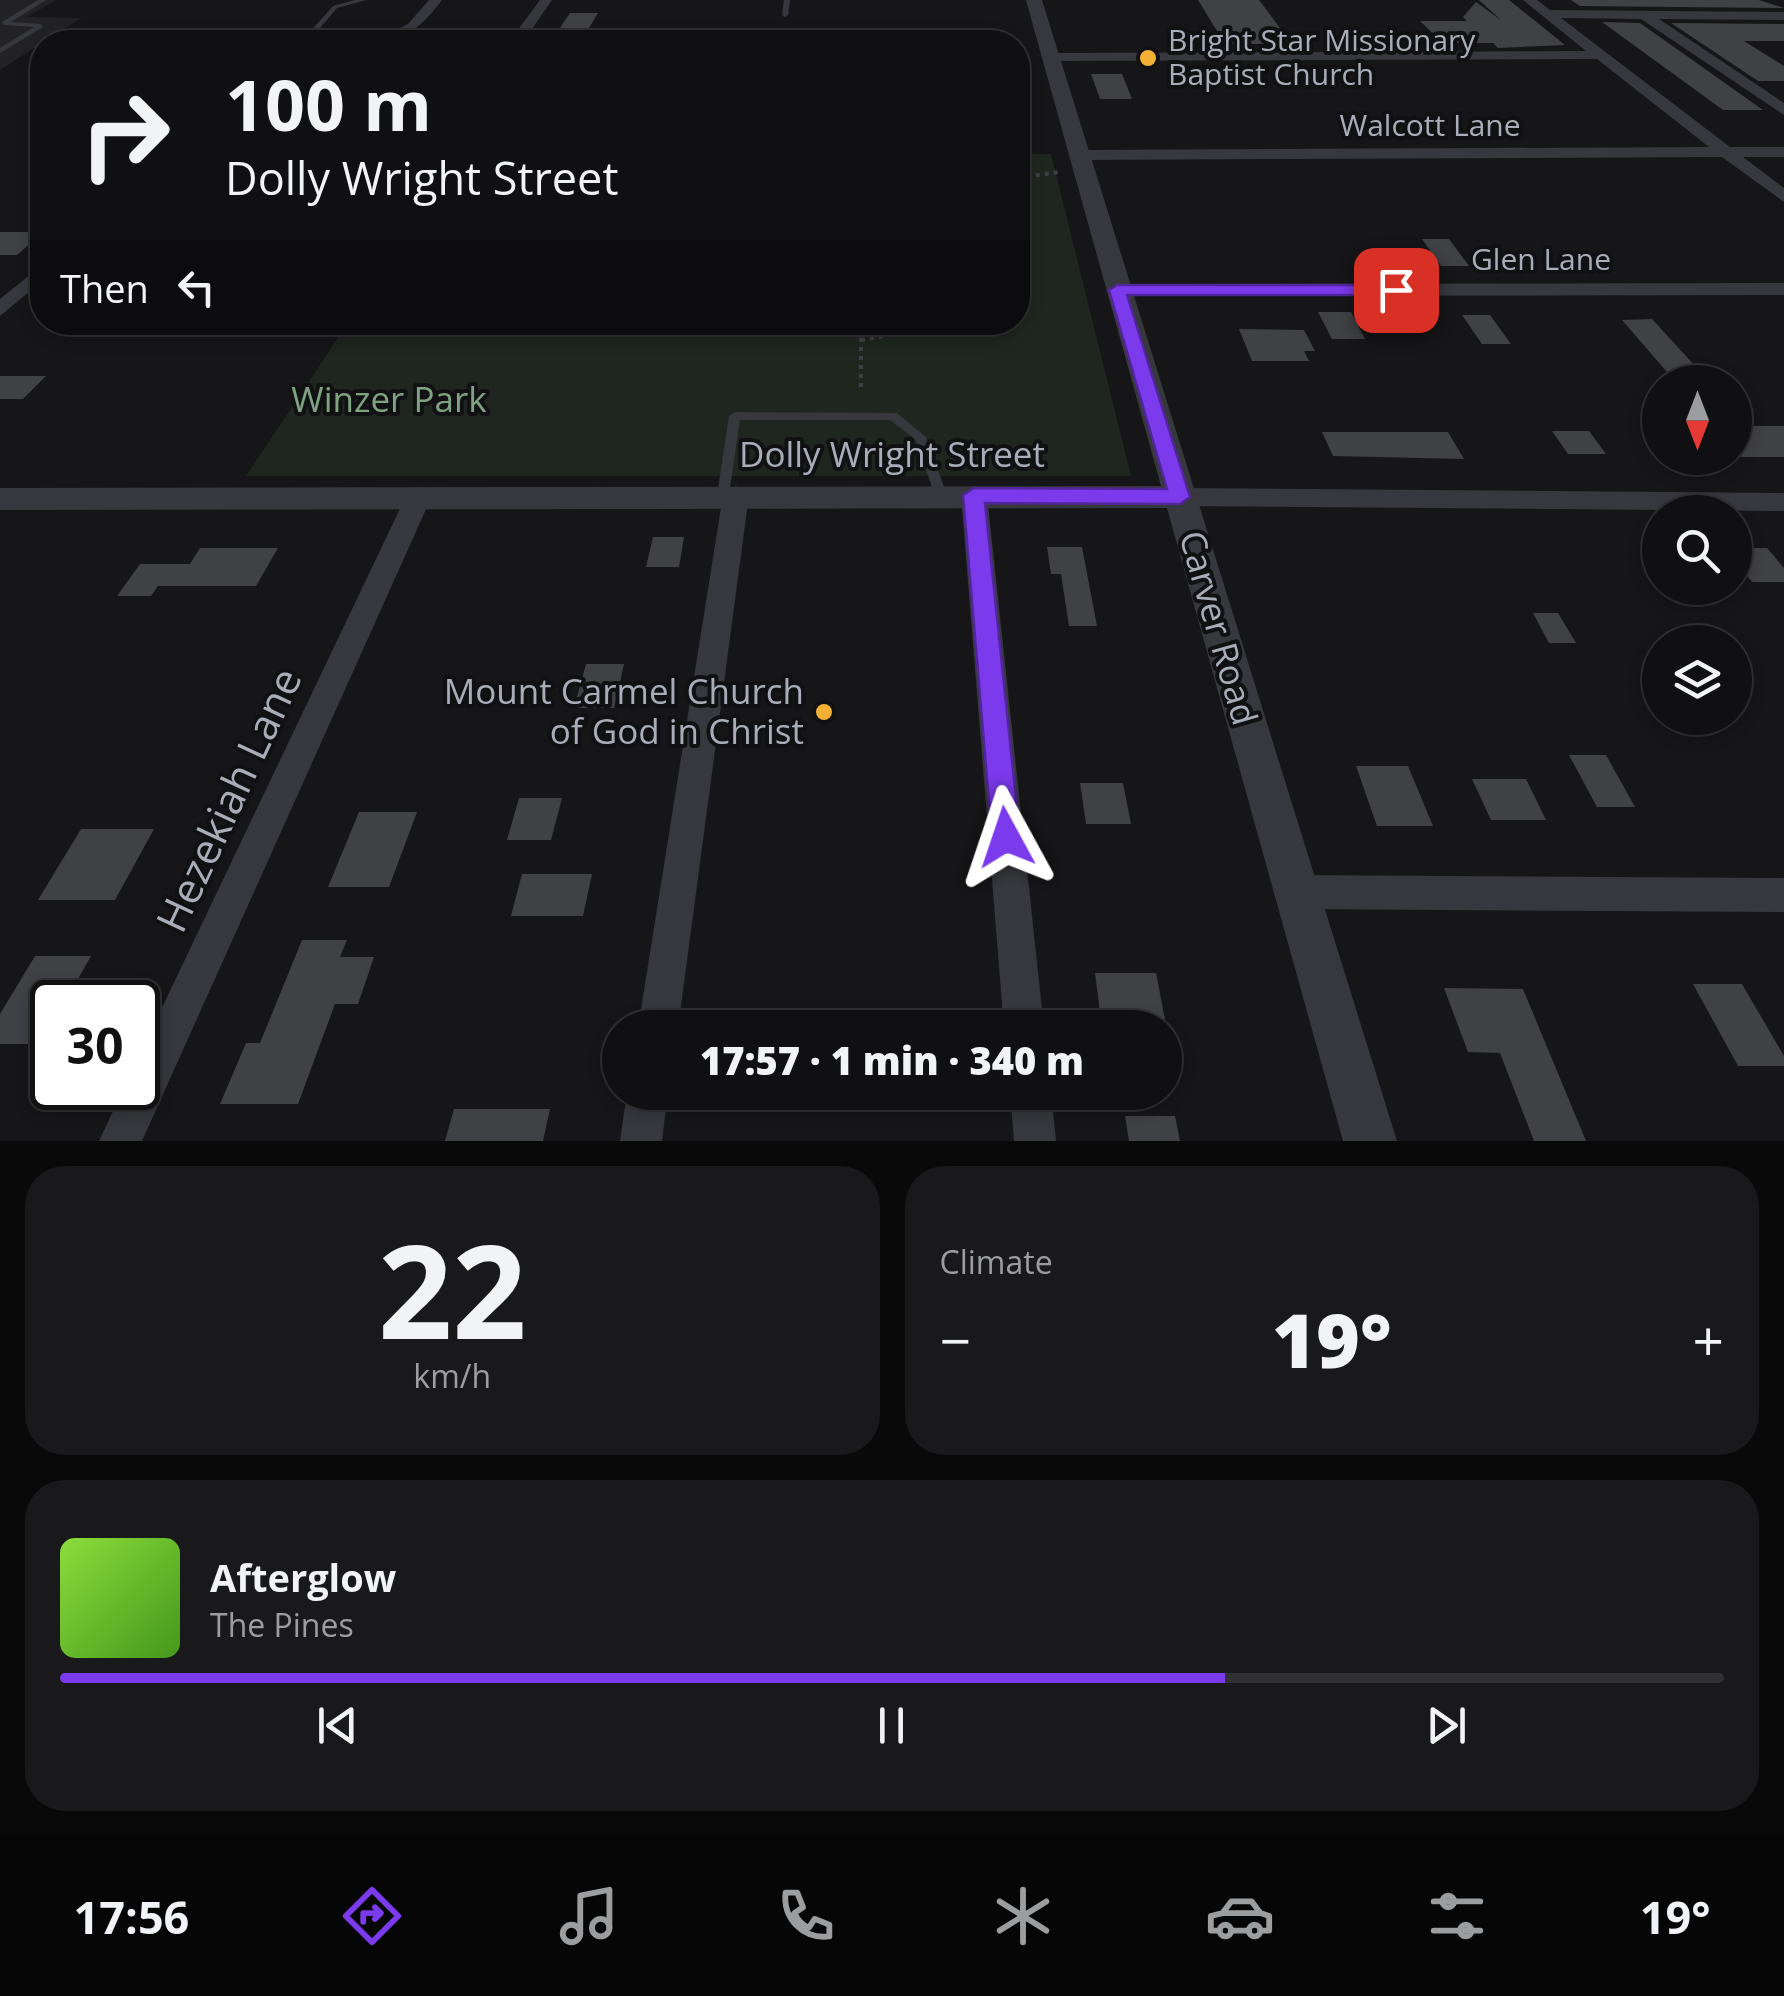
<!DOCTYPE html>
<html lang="en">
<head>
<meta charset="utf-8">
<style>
  :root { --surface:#101012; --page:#19191b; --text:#f1f3f6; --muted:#9c9d9f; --line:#303032; --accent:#7c3aed }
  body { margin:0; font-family:"Open Sans",sans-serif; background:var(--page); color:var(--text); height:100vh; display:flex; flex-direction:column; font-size:38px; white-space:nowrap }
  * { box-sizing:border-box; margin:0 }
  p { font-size:32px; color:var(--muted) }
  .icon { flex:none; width:55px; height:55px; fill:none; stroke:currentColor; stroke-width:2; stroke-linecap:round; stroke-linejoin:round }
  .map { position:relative; height:1141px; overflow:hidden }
  .side { display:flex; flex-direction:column; gap:25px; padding:25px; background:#09090a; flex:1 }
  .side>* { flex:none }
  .banner { position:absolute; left:30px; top:30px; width:1000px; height:305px; border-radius:40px; box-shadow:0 5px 15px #0003,0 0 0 2px var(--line); background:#101012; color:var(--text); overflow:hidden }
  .needle { width:65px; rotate:180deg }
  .buttons { position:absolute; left:1642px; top:365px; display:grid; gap:20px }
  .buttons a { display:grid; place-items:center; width:110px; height:110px; border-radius:50%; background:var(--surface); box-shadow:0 5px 15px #0003,0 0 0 2px var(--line); font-size:50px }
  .speed { position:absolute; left:30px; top:980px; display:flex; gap:20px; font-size:50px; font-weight:700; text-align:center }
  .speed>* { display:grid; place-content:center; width:130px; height:130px; border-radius:50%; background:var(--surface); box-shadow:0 5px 15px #0003,0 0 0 2px var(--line); line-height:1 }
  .speed .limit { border:5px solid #111; border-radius:15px; background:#fff; color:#111 }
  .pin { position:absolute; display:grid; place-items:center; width:85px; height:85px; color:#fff; margin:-42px; border-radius:20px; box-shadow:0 5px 15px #0006 }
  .me { position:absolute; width:110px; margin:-55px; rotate:355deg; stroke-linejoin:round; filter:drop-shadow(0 0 8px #0008) }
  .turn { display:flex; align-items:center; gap:35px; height:210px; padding:0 30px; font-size:45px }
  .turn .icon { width:130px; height:130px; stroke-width:2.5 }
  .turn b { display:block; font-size:70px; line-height:85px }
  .then { display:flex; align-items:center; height:95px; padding:0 30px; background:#0003; gap:20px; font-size:38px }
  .big { font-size:75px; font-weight:800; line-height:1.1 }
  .side .widget { flex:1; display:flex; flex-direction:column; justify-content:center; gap:15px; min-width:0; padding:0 35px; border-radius:40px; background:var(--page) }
  .side .dial { align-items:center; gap:0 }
  .dial b { font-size:130px; line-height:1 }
  .song { display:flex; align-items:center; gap:30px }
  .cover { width:120px; height:120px; border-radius:15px; background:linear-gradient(135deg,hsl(90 70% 55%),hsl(100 70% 35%)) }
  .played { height:10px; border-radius:5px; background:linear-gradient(90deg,var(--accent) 70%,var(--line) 70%) }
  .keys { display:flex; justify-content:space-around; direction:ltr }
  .heat { display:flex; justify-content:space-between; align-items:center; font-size:55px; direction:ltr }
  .side .tiles { flex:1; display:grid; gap:25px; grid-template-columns:1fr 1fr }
  .widget:last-child { grid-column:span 2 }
  .trip { position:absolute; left:602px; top:1010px; width:580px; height:100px; border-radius:50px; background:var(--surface); box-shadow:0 5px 15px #0003,0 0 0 2px var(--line); font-weight:800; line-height:100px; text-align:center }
  .dock { display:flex; height:160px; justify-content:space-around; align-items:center; background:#060607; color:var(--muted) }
  .dock .icon { width:70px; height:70px }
  .dock .current { color:var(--accent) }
  .dock b { font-size:45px; color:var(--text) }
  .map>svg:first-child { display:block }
</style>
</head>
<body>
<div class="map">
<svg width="1784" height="1141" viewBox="0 0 1784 1141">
  <rect width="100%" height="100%" fill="#161618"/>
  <path fill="#222225" d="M0,0H56L27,17L81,18L0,70Z"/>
  <path fill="#1e261f" d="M1018,154H1051L1131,476H246L348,323L1018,322Z"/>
  <path fill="#404145" d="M1198,0H1259L1292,44H1225Z
    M1479,0H1509L1565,45L1498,48L1493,43H1443L1420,21H1467L1463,17L1476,2L1502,21Z
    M1571,0H1759L1784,8L1580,6Z
    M570,13H598L582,40H552Z
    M1602,22L1640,23L1763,110H1723Z
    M1671,23L1784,24V41H1744L1784,66V81H1758Z
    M1091,74H1122L1132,99H1100Z
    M0,232H42V233L17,255H0Z
    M1422,239H1449L1469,266H1441Z
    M1318,312H1351L1365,339H1332Z
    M1462,315H1490L1511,344H1482Z
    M1652,319L1708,380H1674L1622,320Z
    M1239,329L1304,330L1315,351H1304L1309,361H1252Z
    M0,376H46L23,399H0Z
    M1735,426H1784V457H1735Z
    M1552,431H1589L1606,454H1568Z
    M1322,432H1448L1464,459L1333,456Z
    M653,537H684L679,567H646Z
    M1047,547H1082L1097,626H1069L1061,574H1051Z
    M200,548H278L256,586H158L151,596H117L140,564H190Z
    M1735,548H1767L1784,568V582H1752L1735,561Z
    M1533,613H1558L1576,643H1549Z
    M586,664H624L614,708H574Z
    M1569,755H1606L1635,807H1597Z
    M1356,766H1408L1433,826H1377Z
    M1472,779H1526L1546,820H1491Z
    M1080,783H1123L1131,824H1086Z
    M519,798H562L551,840H507Z
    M359,812H417L389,887H328Z
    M81,829H154L115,900H38Z
    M522,874H592L583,916H511Z
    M302,940H347L340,957H374L358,1004H335L298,1104H220L246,1043H260Z
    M35,956H91L65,1002H52V1025L42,1044H0V1014Z
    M1095,973H1156L1165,1020H1101Z
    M1693,984H1742L1784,1056V1066H1738Z
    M1444,988L1523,989L1586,1141H1534L1500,1053L1468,1052Z
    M454,1109H550L543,1141H445Z
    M1125,1116H1175L1180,1141H1129Z"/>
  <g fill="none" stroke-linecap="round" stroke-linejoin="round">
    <path stroke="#3d3f44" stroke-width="4" stroke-dasharray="4 5" stroke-linecap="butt" d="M1018,178L1059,172
      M861,340L908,332
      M861,387V339L872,322"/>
    <path fill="#37383d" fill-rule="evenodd" d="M38,0H46L11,22L41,24L43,27L0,53V48L34,27L4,25L2,22Z
      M355,0H366L337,8L314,35L383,36L385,39H310L307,42H301L333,6Z
      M784,0H790L788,15L785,17L782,15Z
      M1371,255H1377L1401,290L1400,292H1392L1369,257Z
      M735,412L897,413L926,437L947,495L941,499L936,498L915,439L890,420H740L729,495L723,499L718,498L717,495L729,416Z"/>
    <path fill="#37383d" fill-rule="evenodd" d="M429,0H442C423,25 406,42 372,42L408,24Z
      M540,0H552L523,42H509Z
      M1523,0H1537L1550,10L1784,12V20L1659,19L1784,103V115L1641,19L1561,18L1730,147H1784V157H1743L1784,188V202L1722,157L1076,160L1068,155L1076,150L1709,147L1597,59L1049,61L1042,57L1049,53L1586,51Z
      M42,265V281L0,316V299Z
      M1784,283V295L1117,296L1107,290L1117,284Z
      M736,486L749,495L678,1028H638L723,495Z
      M974,486L987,495L1044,1028H1004L961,495Z
      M419,487L432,496L142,1141H99L124,1088H138V1058L406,496Z
      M1180,488L1784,493V511L1180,506L1167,497Z
      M1295,875L1784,878V912L1295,909L1282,904L1277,892L1282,880Z
      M627,1092H668L662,1141H620Z
      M1010,1092H1051L1056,1141H1014Z"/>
    <path fill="#37383d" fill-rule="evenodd" d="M1026,0H1042L1397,1141H1343L1167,508L0,510V488L1161,486Z"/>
  </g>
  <path fill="#7c3aed" stroke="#51269a" stroke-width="2.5" d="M1117,285H1396L1404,290L1396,295H1127L1190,497L1180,504L985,503L1020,837L1016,846L1006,850L996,846L992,837L963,495L974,488L1167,489L1109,290Z"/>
  <g fill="#f2b134" stroke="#111113" stroke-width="4">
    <circle cx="1148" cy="58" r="10"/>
    <circle cx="824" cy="712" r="10"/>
  </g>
  <g text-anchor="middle" stroke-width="8" stroke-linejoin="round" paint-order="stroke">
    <g font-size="30" fill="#a8adb8" stroke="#111113" text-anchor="start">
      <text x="1168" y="51">Bright Star Missionary<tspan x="1168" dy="34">Baptist Church</tspan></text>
    </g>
    <g font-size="30" fill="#a8adb8" stroke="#111113">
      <text x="1430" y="136">Walcott Lane</text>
      <text x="1541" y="270">Glen Lane</text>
    </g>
    <g font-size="35" fill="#7fa381" stroke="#111113">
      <text x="389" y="412">Winzer Park</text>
    </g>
    <g font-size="35" fill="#a8adb8" stroke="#111113">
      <text x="892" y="467">Dolly Wright Street</text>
      <text transform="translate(1218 628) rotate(74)" y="12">Carver Road</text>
    </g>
    <g font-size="35" fill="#a8adb8" stroke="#111113" text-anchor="end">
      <text x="804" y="704">Mount Carmel Church<tspan x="804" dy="40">of God in Christ</tspan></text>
    </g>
    <g font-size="42" fill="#a8adb8" stroke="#111113">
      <text transform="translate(229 800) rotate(-65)" y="15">Hezekiah Lane</text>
    </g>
  </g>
</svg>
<div class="buttons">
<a><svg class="needle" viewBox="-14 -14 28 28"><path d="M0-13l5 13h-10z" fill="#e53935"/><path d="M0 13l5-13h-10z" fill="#9c9d9f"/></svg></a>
<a><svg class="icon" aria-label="search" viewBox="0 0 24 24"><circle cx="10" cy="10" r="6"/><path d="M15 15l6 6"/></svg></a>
<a><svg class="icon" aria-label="layers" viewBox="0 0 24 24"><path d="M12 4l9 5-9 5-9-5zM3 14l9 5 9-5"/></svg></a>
</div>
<div class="speed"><div class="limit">30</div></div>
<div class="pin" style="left:1396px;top:290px;background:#d93025"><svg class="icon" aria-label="arrive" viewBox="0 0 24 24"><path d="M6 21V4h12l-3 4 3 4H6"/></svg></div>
<svg class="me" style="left:1006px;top:837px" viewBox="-20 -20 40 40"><path d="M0-17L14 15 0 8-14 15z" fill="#7c3aed" stroke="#fff" stroke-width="4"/></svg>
<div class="trip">17:57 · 1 min · 340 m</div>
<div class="banner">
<div class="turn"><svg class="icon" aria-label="right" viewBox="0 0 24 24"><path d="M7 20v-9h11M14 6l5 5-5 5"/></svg><div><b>100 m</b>Dolly Wright Street</div></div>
<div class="then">Then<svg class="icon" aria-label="left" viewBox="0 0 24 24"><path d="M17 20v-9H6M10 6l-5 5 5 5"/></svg></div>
</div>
</div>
<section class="side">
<div class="tiles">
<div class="widget dial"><b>22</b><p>km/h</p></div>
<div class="widget"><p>Climate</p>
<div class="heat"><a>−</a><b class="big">19°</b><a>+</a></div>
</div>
<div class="widget">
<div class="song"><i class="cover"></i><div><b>Afterglow</b><p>The Pines</p></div></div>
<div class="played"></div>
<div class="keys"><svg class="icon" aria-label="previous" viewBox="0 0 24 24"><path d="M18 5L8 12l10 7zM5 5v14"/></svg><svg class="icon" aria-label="pause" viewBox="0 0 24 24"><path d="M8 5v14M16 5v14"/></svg><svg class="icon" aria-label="next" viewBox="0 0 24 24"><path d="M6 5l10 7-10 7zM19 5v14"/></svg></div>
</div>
</div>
</section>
<nav class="dock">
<b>17:56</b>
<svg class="icon current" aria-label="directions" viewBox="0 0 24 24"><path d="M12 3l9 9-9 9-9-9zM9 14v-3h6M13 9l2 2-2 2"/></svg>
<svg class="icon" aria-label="music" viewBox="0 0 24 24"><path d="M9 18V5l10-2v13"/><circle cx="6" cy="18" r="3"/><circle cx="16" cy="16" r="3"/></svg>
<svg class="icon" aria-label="phone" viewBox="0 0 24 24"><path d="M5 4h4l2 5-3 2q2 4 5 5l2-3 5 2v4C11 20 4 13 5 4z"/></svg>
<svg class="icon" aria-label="climate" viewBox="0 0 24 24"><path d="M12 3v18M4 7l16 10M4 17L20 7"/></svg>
<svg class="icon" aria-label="car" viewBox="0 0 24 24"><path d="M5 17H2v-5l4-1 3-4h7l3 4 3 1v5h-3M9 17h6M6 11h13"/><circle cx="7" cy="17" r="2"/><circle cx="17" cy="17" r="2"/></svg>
<svg class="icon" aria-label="filters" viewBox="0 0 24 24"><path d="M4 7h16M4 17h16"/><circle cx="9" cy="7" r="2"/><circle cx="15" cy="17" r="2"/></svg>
<b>19°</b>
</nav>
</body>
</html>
